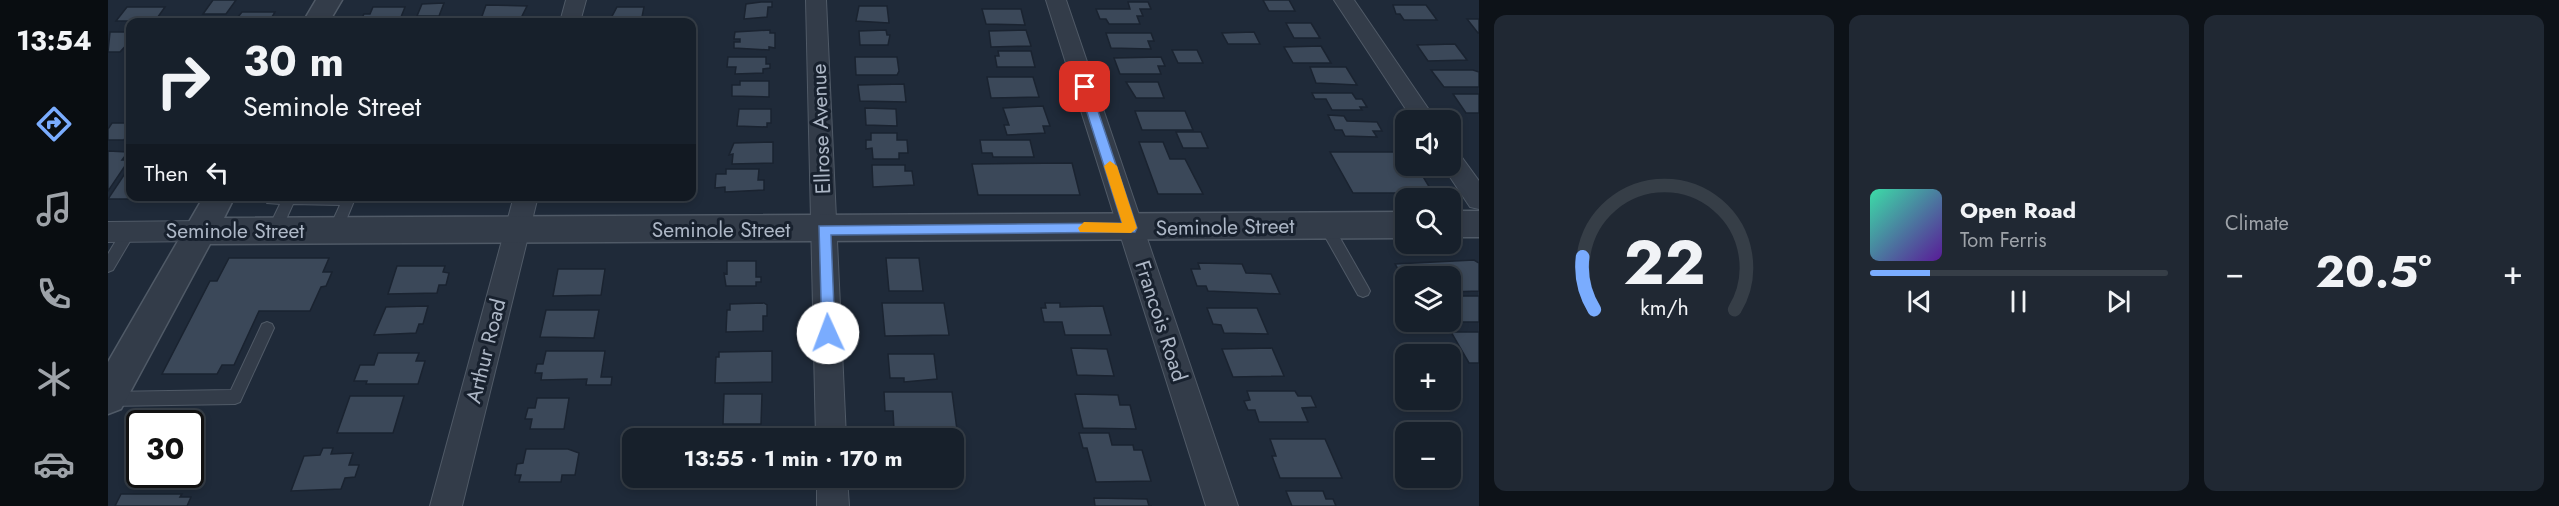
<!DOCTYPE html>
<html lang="en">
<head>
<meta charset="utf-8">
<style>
  :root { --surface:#17202b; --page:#202833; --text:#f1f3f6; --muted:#9ea3a9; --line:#363e47; --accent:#7aacfe }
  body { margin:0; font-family:Jost,sans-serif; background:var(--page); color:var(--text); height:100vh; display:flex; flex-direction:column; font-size:22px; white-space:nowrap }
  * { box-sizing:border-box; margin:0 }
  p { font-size:20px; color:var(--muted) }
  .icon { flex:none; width:33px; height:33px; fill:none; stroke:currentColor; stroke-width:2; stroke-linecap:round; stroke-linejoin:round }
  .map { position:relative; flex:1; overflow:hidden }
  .drawer { display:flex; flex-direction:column; gap:15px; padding:15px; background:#0d1218; width:1080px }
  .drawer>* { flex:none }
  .hud { position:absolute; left:18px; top:18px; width:570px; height:183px; border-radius:12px; box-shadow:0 3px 9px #0003,0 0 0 2px var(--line); background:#17202b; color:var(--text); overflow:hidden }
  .buttons { position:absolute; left:1287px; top:110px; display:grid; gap:12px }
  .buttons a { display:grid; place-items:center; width:66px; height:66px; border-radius:12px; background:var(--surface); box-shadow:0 3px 9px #0003,0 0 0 2px var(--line); font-size:30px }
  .speed { position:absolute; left:18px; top:410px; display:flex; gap:12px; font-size:30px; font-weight:700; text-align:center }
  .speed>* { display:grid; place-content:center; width:78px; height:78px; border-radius:50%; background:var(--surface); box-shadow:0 3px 9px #0003,0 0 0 2px var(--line); line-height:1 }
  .speed .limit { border:3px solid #111; border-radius:9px; background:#fff; color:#111 }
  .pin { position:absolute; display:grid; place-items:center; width:51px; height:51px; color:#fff; margin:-26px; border-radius:12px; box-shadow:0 3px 9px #0006 }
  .me { position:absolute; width:66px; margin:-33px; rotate:358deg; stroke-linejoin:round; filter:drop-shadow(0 0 4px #0008) }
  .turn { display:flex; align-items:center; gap:21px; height:126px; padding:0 18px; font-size:27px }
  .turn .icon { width:78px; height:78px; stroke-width:2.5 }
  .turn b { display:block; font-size:42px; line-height:51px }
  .then { display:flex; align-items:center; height:57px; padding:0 18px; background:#0003; gap:12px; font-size:22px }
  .big { font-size:45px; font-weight:700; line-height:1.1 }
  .drawer .card { flex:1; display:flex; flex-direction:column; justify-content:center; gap:9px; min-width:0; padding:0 21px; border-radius:12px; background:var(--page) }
  .drawer .dial { align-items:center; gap:0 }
  .dial svg { height:156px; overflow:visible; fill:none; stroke:var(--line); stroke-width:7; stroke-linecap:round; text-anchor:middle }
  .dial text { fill:var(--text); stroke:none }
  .song { display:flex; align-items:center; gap:18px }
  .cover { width:72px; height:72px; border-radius:9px; background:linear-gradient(135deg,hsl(160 70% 55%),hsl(270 70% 35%)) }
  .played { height:6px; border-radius:3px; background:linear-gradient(90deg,var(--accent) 20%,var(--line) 20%) }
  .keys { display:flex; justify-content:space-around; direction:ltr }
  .heat { display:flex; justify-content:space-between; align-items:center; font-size:33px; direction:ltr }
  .drawer .tiles { flex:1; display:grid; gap:15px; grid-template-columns:repeat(3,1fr) }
  .trip { position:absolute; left:514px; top:428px; width:342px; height:60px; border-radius:12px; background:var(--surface); box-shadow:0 3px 9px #0003,0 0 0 2px var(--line); font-weight:700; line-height:60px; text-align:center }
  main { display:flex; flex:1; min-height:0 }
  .tabs { display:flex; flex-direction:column; width:108px; justify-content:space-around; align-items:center; background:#090d11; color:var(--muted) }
  .tabs .icon { width:42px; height:42px }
  .tabs .current { color:var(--accent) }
  .tabs b { font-size:27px; color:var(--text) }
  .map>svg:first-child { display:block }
</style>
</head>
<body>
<main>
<nav class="tabs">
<b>13:54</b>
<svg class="icon current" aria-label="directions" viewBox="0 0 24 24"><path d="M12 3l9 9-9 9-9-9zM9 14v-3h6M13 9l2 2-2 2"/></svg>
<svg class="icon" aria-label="music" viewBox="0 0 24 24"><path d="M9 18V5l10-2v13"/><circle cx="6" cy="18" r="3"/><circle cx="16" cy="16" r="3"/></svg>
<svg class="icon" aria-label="phone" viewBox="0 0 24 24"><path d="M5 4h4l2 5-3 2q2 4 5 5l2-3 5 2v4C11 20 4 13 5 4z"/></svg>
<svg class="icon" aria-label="climate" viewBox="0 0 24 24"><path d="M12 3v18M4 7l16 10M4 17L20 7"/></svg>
<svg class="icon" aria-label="car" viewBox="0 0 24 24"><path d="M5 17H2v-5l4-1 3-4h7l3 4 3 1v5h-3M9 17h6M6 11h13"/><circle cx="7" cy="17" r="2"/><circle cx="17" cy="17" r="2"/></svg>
</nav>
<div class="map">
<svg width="1371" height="506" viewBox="0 0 1371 506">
  <rect width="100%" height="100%" fill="#1f2a39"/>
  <path fill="#3b4859" stroke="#1a2330" stroke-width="1.5" d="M105,0H128L118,14H95Z
    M1155,0H1181L1187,11H1161Z
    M653,2H664V7H660L659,17L636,19L638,4Z
    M1020,2H1040L1043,9H1032L1035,16H1029L1032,24H1001L998,19H992L988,9H1022Z
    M336,3L331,16H309L314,4Z
    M378,5L419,6L411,22H372Z
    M1285,5H1318L1329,20H1296L1292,14H1288Z
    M751,6H779L781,23L748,21Z
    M19,7H57L47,21H8Z
    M265,7H297L291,22H258L260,20H253L256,14H262Z
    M509,7H536L533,22H501Z
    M874,9H913L917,25L878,24Z
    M134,12H167L161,22H126Z
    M1359,19H1371V33H1370Z
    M1178,23H1203L1212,38H1186Z
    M662,30V33H667V48L661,47V50L626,48V42H632V39H626L627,32Z
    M778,30L779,35H782L780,45H752L751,31Z
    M918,30L923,46L883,47L881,31Z
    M2,32H22V41L12,52H0Z
    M1146,32L1152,44H1120L1114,33Z
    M998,33H1043L1046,41H1040L1043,49L1003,48Z
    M1347,44L1359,60L1320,61L1309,45Z
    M1213,46L1223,63H1185L1176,47Z
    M1064,50H1089L1095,63H1070Z
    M890,51H923L927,67H889L887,56H891Z
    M620,57H658V64H662V68L655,69V73L627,74L628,67H619Z
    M747,57H789L791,71L789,75H748Z
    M1053,57L1057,66H1050L1053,74H1012L1006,58Z
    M1202,67H1238L1249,85L1208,83Z
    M1323,70H1365L1371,72V87H1336Z
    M879,77H925L931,97L883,98Z
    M632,81H661V97L624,96V85H632Z
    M1018,82H1050L1056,98H1028Z
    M796,84L798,102L752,101L750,85Z
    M1204,93H1244L1248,99H1254L1259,107H1252L1254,110H1224L1218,99H1207Z
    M1345,94H1371V113H1358Z
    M935,106L942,126H935L937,133L899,135L896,125H901L895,108Z
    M757,108L788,109L789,126L758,125Z
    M631,109H663V123H659V127L629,126Z
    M1027,111H1077L1085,130H1034Z
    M1220,115L1236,116L1239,121L1269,122L1274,131H1265L1269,137L1237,136L1234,130H1227Z
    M4,123H22V130L16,140H0V129Z
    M1068,132H1093L1100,148H1075Z
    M763,133H789V140H799L800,153H791V159H765L764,148L758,149V140H763Z
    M872,140H922L926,157H885L884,153H874Z
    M665,142V163L624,164L625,154L621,155L626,143Z
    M1031,142H1055L1062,159H1077L1095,194H1050Z
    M0,151L20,152L14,160H21L0,191Z
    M1222,152H1298V165H1308L1325,193H1245Z
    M964,163L972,195H870L864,164Z
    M764,165H797V171H804L806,185L765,187Z
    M22,166V196H35L33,199H0Z
    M618,169H651L650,180H656V190L617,192V187L607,188L608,174H618Z
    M38,196H70L65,199H36Z
    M121,258H221L215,272H224L218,286L213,287L202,311H151L126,365H114L109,374H54L102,281H109Z
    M778,258H811L815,291H781Z
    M1366,260L1371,263V291L1342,292V276H1298V283L1287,264Z
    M619,261H648V277H653V282H648V286H618L616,273L619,274Z
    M1090,263L1134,264L1138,273L1163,274L1172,294L1100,291L1098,286H1089L1083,269H1092Z
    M289,266H337L335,272L341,273L338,285H331L329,293L280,294Z
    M450,269H497L493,295L445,296Z
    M1342,296H1371V322H1351L1342,311Z
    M656,303L659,305V316H655V331L618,332L619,310H622V304Z
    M774,303H836L841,335L777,336Z
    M937,303H952V307L995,306L1003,335H957L954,322H936L933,308H938Z
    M320,306L315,324H311L308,333L266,335L278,307Z
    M1099,308H1149L1160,334L1116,333L1113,325L1105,324Z
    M438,310H491L486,338L432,337Z
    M1343,332H1371V363H1361Z
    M963,348L999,349L1006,376L969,375Z
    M1164,348L1176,376L1125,377L1114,349Z
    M438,351H497L493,377H504L503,385H478L479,379L433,380L434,373H427L429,364H435Z
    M664,351V382L607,383L608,357H611V352Z
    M270,353H311L308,361H317L310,384H258L259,381H246L252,365H266Z
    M780,354H826L829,379L796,382V378H782Z
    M1139,391H1187L1190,396H1203L1208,407L1194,408L1200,422H1151L1147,410H1140L1136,401L1142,400Z
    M776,392H844L849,430L786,429L785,411H777Z
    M616,394H654L653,424H615Z
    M967,394L1010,395L1012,405H1022L1028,429L975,428Z
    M242,396H296L285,433H229Z
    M429,398H461L456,429H422L424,419H417L420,408H427Z
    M971,433H1001L1004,445H1025L1026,450H1034L1043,481L988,482L979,448H975Z
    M1162,439H1217L1234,478H1172L1164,456H1168Z
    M82,440L95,442L82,471Z
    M215,448H225L223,454L245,453L241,465H251L247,477L237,478L233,489L183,491L196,456L212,455Z
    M418,449H460L471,453L467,475H454L453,482H411L413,475H407L409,464L415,463Z
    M32,458V474H81L79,479L21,481Z
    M604,477H661V485H603Z
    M780,477H838L839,486H781Z
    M1178,491H1215L1218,499H1225L1228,506H1184Z
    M13,494H74L72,497H83L79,506H7Z
    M986,498L1039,499L1041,506H1044H987Z"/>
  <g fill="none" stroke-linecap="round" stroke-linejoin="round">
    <g stroke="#505a67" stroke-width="2">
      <path id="service" d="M158,196H248L232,235H222L220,231L232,205L185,204L171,235H161L159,231L172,204L159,203Z
        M1218,221L1223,222L1260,287L1262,291L1260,295L1255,297L1250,295L1211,226L1213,222Z
        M21,226L26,227L28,231L5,270L0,272V254L16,227Z
        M159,322L164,324L166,328L132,402L127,404L0,406V392L123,390L154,324Z"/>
    </g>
    <g stroke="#505a67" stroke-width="2">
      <path id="minor" d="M458,0H478L472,22H452Z
        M698,0H718L738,438H708Z
        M938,0H958L1130,506H1098Z
        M1226,0H1246L1328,120H1305Z
        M1342,149L1350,152L1371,181V209L1362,207L1334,165H1342Z
        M406,196H430L354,506H322Z
        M93,221L102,224L105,231L102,238L93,241L0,242V222Z
        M709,477H739L741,506H709Z"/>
    </g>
    <g stroke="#505a67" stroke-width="3">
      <path id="tertiary" d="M208,0H234L221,22H195Z
        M96,196H127L116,218L1298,212V238L102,244L13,409L0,414V362Z
        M1342,211H1371V237H1342Z"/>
    </g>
    <use href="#service" fill="#333c49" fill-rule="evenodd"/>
    <use href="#minor" fill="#333c49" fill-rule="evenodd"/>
    <use href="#tertiary" fill="#333c49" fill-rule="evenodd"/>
  </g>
  <path fill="#7aacfe" stroke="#4f70a5" stroke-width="1.5" d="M977,83L982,87L1029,228L1027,232L723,235L727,333L725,337H714L711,226L1014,223L971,87Z"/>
  <path fill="#f59e0b" d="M1002,161L1009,166L1029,228L1023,233L972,232L970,228L976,222L1014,223L996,166Z"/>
  <g text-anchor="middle" stroke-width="6" stroke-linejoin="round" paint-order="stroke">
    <g font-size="21" fill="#adb7c6" stroke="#18212e">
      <text transform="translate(713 129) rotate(-92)" y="7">Ellrose Avenue</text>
      <text transform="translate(1117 227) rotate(-1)" y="7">Seminole Street</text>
      <text x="613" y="237">Seminole Street</text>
      <text x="127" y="238">Seminole Street</text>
      <text transform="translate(1053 321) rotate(72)" y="7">Francois Road</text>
      <text transform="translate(378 351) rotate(-76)" y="7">Arthur Road</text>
    </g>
  </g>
</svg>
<div class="buttons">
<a><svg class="icon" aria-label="sound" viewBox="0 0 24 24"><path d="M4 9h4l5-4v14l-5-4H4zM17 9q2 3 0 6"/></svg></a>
<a><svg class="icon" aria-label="search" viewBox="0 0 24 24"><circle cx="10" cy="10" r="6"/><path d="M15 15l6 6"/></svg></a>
<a><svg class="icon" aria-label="layers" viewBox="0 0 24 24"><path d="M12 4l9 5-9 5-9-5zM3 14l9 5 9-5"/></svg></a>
<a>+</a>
<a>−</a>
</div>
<div class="speed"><div class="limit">30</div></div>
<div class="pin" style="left:977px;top:87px;background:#d93025"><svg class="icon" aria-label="arrive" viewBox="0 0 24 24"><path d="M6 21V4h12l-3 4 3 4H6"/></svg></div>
<svg class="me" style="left:720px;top:333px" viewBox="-20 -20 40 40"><circle r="19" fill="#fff"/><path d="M0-13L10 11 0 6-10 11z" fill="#7aacfe"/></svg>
<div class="trip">13:55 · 1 min · 170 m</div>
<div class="hud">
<div class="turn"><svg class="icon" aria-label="right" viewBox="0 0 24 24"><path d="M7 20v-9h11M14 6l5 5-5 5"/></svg><div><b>30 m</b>Seminole Street</div></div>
<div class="then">Then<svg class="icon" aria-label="left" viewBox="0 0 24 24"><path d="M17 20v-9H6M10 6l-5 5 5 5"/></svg></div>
</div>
</div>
<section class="drawer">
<div class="tiles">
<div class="card dial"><svg viewBox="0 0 100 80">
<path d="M14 69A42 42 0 1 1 86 69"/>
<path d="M14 69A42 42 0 0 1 8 42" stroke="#7aacfe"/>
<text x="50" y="56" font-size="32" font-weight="700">22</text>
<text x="50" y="72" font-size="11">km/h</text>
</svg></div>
<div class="card">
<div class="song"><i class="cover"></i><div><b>Open Road</b><p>Tom Ferris</p></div></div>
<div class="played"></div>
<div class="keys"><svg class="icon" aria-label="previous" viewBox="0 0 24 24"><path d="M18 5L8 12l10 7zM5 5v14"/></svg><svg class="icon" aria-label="pause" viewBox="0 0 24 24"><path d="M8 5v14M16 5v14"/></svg><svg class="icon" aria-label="next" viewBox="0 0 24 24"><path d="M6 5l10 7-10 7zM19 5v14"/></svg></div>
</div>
<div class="card"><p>Climate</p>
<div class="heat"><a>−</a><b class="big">20.5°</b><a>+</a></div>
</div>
</div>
</section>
</main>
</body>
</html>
